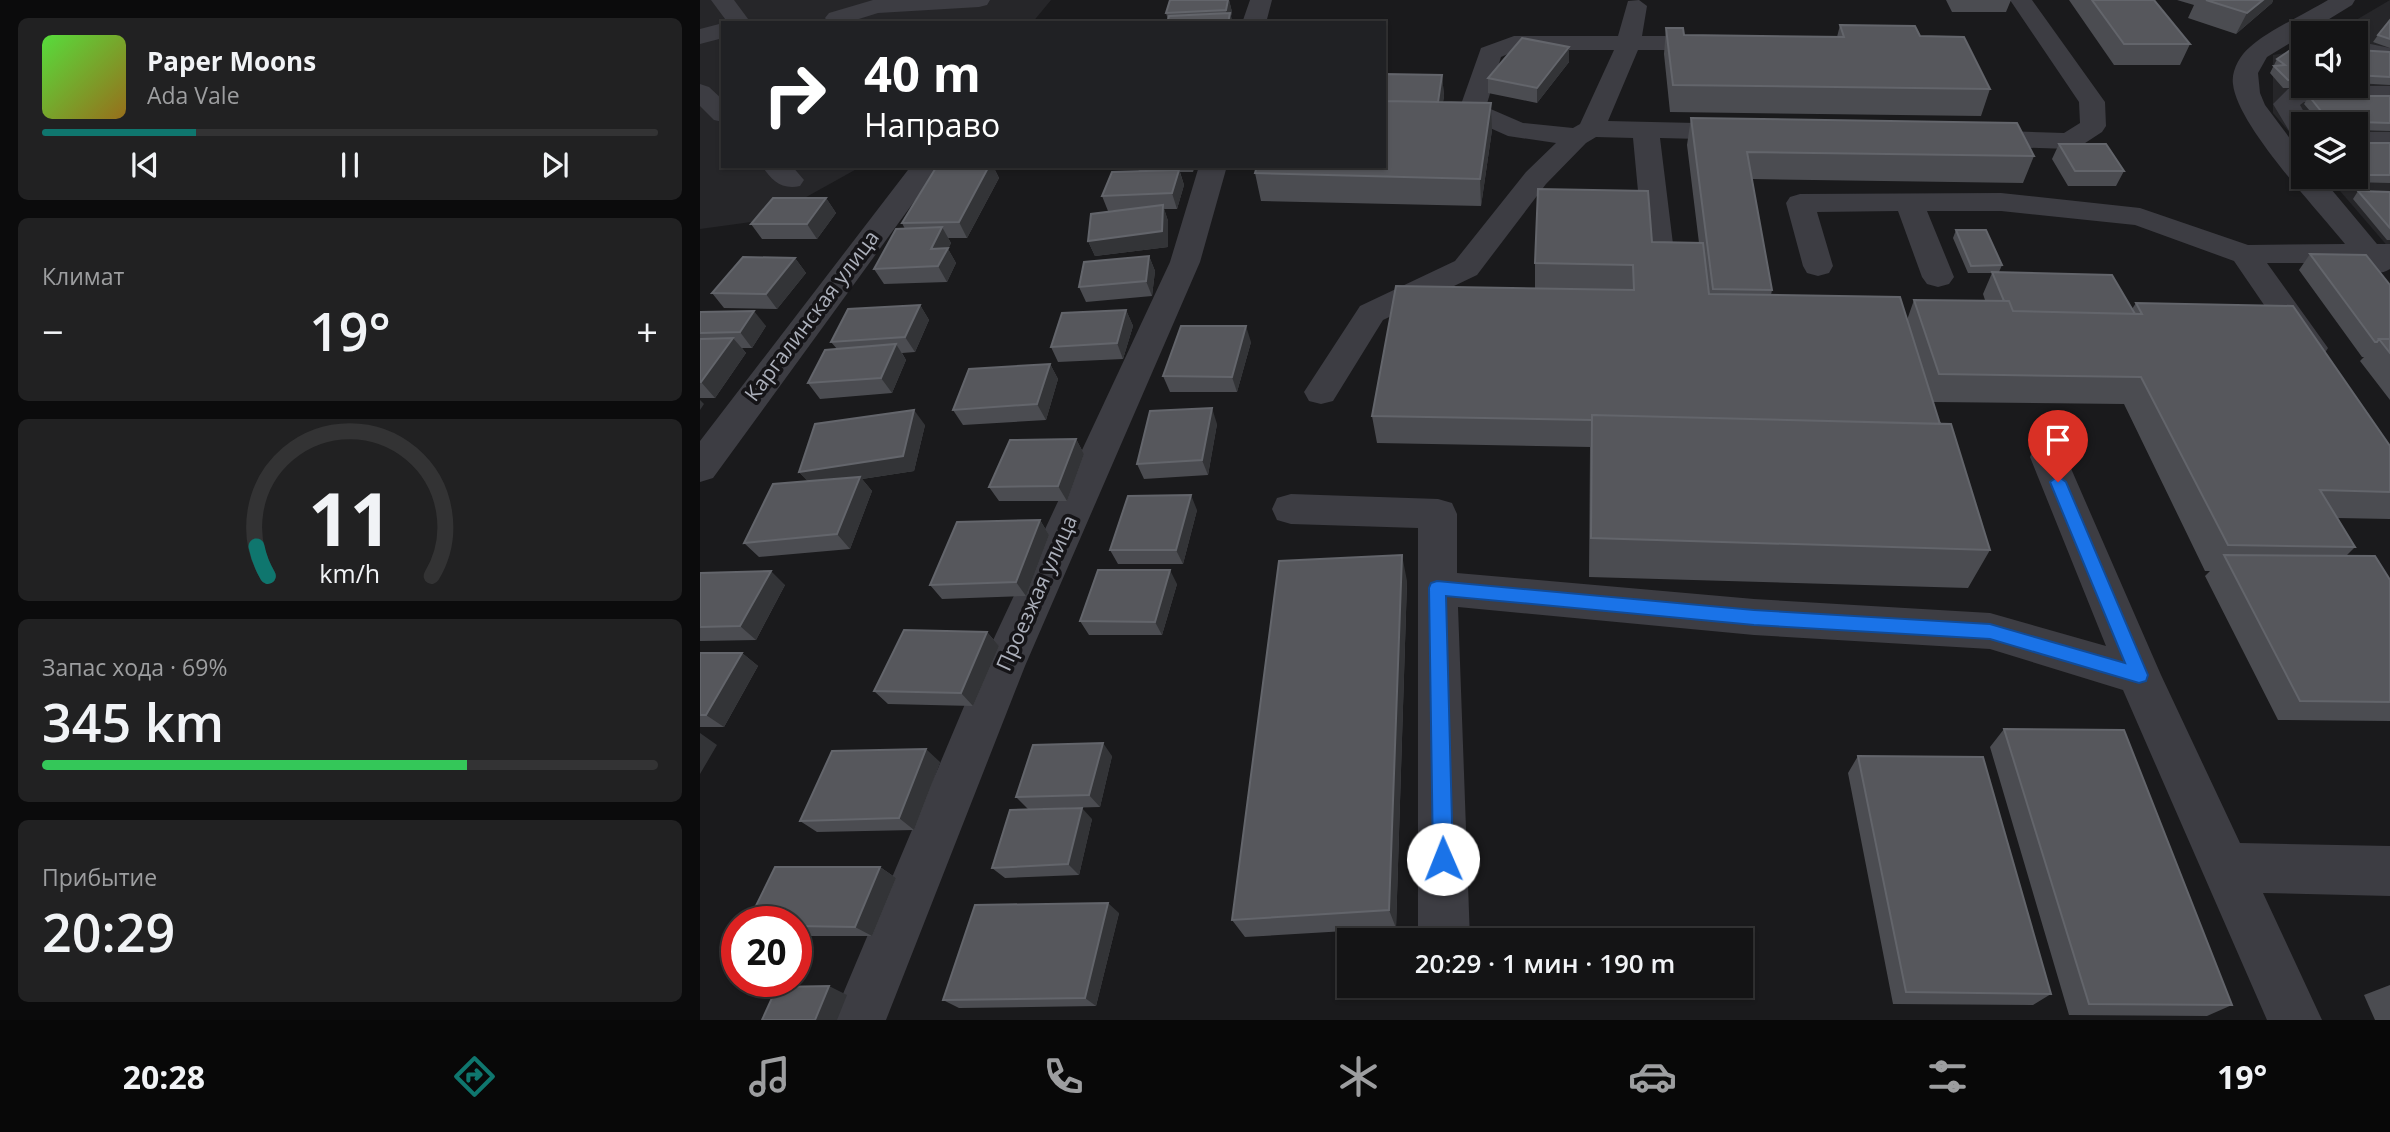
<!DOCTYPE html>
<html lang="ru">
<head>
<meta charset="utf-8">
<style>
  :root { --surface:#141415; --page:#212122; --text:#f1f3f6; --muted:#9d9ea0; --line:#333334; --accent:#0f766e }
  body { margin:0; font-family:"Open Sans",sans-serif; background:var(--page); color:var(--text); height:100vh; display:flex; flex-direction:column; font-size:26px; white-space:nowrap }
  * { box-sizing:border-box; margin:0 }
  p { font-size:23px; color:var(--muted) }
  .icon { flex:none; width:38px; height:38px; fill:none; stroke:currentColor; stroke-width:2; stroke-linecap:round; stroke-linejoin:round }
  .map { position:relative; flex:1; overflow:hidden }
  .details { display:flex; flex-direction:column; gap:18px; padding:18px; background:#0b0b0c; width:700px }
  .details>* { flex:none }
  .hud { position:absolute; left:21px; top:21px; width:665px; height:147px; border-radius:0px; box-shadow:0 2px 5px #0004,0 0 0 2px var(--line); background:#202124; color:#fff; overflow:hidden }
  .buttons { position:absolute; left:1591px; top:21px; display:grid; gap:14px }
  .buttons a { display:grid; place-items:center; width:77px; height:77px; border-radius:0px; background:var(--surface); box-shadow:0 2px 5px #0004,0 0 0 2px var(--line); font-size:35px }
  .speed { position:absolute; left:21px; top:906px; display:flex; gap:14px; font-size:35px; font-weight:700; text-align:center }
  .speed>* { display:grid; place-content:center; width:91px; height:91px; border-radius:50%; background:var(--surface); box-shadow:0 2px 5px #0004,0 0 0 2px var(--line); line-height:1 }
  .speed .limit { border:10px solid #d22; background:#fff; color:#111 }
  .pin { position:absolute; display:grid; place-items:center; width:60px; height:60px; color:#fff; margin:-72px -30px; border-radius:50% 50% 50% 0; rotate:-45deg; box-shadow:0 0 7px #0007 }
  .pin .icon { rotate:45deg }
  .me { position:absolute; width:77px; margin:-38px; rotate:359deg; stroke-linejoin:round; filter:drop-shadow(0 0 5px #0008) }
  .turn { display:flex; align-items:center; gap:24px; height:147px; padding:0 28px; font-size:32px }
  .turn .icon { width:91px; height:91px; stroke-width:2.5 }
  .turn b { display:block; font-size:49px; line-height:60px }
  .big { font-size:52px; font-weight:600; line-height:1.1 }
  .details .tile { flex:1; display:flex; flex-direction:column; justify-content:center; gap:10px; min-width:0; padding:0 24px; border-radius:10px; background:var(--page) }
  .details .dial { align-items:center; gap:0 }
  .dial svg { height:182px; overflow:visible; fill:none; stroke:var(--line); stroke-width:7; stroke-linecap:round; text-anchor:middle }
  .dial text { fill:var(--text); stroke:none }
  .song { display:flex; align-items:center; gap:21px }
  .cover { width:84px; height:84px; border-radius:10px; background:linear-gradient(135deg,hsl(110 70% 55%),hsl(40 70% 35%)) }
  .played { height:7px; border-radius:4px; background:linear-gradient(90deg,var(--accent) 25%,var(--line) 25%) }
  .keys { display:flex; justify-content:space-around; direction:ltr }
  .heat { display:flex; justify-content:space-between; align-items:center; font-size:38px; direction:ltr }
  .charge { height:10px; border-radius:5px; background:linear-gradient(90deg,#34c759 69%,var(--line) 0) }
  .trip { position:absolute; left:637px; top:928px; width:416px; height:70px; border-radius:0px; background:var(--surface); box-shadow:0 2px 5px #0004,0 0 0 2px var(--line); font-weight:600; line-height:70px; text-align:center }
  .menu { display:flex; height:112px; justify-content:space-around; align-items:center; background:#080808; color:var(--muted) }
  .menu .icon { width:49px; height:49px }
  .menu .active { color:var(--accent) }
  .menu b { font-size:32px; color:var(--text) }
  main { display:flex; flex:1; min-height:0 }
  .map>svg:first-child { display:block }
</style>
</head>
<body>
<main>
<section class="details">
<div class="tile">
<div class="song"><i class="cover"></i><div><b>Paper Moons</b><p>Ada Vale</p></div></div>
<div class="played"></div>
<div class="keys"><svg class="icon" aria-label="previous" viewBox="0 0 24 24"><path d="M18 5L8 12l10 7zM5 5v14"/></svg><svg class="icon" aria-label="pause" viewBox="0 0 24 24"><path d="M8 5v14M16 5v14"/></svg><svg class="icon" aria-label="next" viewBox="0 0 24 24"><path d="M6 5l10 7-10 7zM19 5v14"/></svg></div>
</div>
<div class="tile"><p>Климат</p>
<div class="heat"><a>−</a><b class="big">19°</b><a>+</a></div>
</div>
<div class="tile dial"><svg viewBox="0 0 100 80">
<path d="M14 69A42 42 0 1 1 86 69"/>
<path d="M14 69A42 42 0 0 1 9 56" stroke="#0f766e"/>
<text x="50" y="56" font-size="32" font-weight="700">11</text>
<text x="50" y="72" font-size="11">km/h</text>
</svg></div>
<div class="tile"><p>Запас хода · 69%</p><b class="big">345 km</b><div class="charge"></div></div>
<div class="tile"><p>Прибытие</p><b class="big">20:29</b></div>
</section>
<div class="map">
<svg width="1690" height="1020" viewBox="0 0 1690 1020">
  <rect width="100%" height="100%" fill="#1a1a1c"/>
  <path fill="#262629" d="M0,0H351L332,23H23V166H162L65,220L0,229Z
    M1690,0V249L1628,177H1656V124H1603V148L1573,113V55L1603,50V86H1656V33H1634Z"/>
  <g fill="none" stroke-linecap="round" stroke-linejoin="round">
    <path fill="#3d3d43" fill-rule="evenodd" d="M11,0H34L51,23H28Z
      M173,0H290L287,5L279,7L178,13L146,23H129L125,18L129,13Z
      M550,0H572L566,23H542Z
      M939,0L947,6L942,36H1017L1025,38L1029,43L1025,48L1017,50H938L908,121L1040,124L1049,126L1053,132L1049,138L1040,140L960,138L973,244L969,251L958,253L947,251L943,244L933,138L896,137L886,143L846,184L777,275L683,320L633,401L621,404L609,401L604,392L660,306L755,261L826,172L856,143L808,136L763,116L759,110L781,48L814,36H918L928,1ZM817,50H914L880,124L873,128L823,123L786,107L801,57Z
      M1310,0H1332L1405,102L1406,126L1402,132L1379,147L1369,149L1275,146L1265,144L1262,138L1265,132L1275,130L1364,133L1380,123L1379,102Z
      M1628,0H1655L1652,5L1567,57L1558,73L1560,93L1565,105L1603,156V177H1621L1677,244H1690V269C1678,276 1669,273 1660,263H1567L1628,348L1623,356L1611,359L1599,356L1534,261L1435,225L1301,211H1227L1254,277L1249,284L1238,287L1227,284L1222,277L1198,211L1117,212L1133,266L1129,273L1118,276L1107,273L1103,266L1086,203L1090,197L1100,194L1301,193L1440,208L1548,245L1645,244C1617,209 1537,125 1533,84C1531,71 1540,55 1550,47C1569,30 1605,14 1628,0Z
      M23,23V38L0,44V29Z
      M1656,41L1690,48V62L1656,55Z
      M0,84L9,87L23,100V122L14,120L0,106Z
      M1597,86H1690V102H1604L1600,105L1611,124H1603V141L1594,139L1573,104L1588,89Z
      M1656,132H1690V148H1656Z
      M62,166H92L104,180L100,186C82,190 72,181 62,166Z
      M211,166H240L13,478L0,482V441Z
      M499,166H527L500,262L325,666L186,1020H132L281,666L470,262Z
      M1348,443L1361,447L1366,457L1461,675L1540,843L1690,846V896L1563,893L1622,1020H1567L1423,690L1290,649L1054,635L758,607L770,940H718V528L591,524L577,520L572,509L577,498L591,494L738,499L752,503L757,514V573L1054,599L1290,613L1406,646L1330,457L1335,447Z"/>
  </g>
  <path fill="#4b4c51" d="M470,0H529L532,12L531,16L532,23H467L468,20L466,13Z
    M1246,0H1311L1306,12H1252Z
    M1369,0H1454L1490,44L1480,65H1414Z
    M1477,0H1573L1572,3L1536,34L1488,18L1494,5Z
    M1690,20V48L1673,42L1678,35Z
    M1140,25L1220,36L1290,89L1281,116L970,112L964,54L966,28L984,35L1137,37Z
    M869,47V62L837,103L788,93V78Z
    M1603,47V81H1601L1597,88H1583L1570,73L1577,59Z
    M1656,50L1690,52V85L1656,83Z
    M742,75L744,96L743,102L792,130L781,206L561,201L555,173Z
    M1609,96H1690V131L1656,130V124H1621L1604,104Z
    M991,118L1334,156L1323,183L1052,179L1072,290L1071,295L1207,320L1214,300H1285L1283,294L1292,273H1268L1253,238L1256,230L1302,265L1299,272L1432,309L1436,303L1690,446V519L1637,518L1655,547L1646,556L1690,580V721L1578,720L1505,576L1510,571H1505L1424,404L1233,402L1240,424L1290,550L1268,588L889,577L890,447L677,443L672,416L835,288V263L999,243L987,145Z
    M1656,143H1690V183L1650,182L1645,177H1656Z
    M1359,144L1424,171L1416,186H1368L1352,159Z
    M237,166H293L299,178L267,238H248L251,243L248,249L256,263L247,282L184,284L174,269L205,229L202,223Z
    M437,166H495L493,172H480L484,185L477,209H464L468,221V247L395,256L388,241L423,210L408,211L402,196L439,171Z
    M1658,191L1690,192V240H1687L1653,199Z
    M126,198L136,213L117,239H62L51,224Z
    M1610,254L1690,285V400L1660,361L1664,357H1662L1599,270Z
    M449,256L455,271L452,296L386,302L379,287Z
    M95,258L106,273L77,309L24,308L12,293Z
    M220,305L229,320L215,352L202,353L206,360L192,393L120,399L108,383L137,349L131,342Z
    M426,310L433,326L423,359L358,362L351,347Z
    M0,312L66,326L52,348H42L46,353L15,398H0Z
    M551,342L537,392H470L463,376Z
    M350,364L358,379L346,420L263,425L253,410Z
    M517,424L508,475L444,479L437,464Z
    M225,425L214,471L162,479L172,491L150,549L59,557L44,543L108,481L99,472Z
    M376,439L384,454L367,501H299L289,487Z
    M497,510L483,564H418L410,550Z
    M340,520L349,535L326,596L242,599L230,585Z
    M0,573L85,585L56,640L0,641Z
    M707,581L696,928L545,937L532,920Z
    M477,584L462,635H389L380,621Z
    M287,632L299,646L273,706L188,704L174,691Z
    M0,653H42L58,666L24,727H0Z
    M1304,729L1532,1005L1507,1016L1369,1015L1290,747Z
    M412,756L400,807L328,809L316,797Z
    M1158,756L1351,994L1333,1005L1193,1004L1148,773Z
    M240,762L214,830L117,832L100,821Z
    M392,819L379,875L305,878L292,868Z
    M180,867L196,878L172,936H96V922Z
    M419,913L396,1006L259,1008L243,1000Z
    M1690,985V1020H1675L1664,995Z"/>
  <path fill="#333437" d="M528,0H529L532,12L531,16L532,23H528L526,10Z
    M1563,0H1573L1572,3L1536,34L1547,13Z
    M869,47V62L837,103V88Z
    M742,75L744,96L739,125L738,103Z
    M791,103L792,130L781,206L780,179Z
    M289,166H293L299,178L267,238L259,222Z
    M479,170L484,185L477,209L472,193Z
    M126,198L136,213L117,239L107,224Z
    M463,205L468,221V247L395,256L388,241Z
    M242,227L251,243L248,249L256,263L247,282L238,266L231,249Z
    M449,256L455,271L452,296L446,281Z
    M95,258L106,273L77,309L66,294Z
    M220,305L229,320L215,352L205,337Z
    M426,310L433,326L423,359L417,343Z
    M54,311L66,326L52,348L40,332Z
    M546,326L551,342L537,392L532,377Z
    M33,338L46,353L15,398L1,382Z
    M196,344L206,360L192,393L181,378Z
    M350,364L358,379L346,420L337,404Z
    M0,400L4,404L0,410Z
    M512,408L517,424L508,475L502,460Z
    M214,410L225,425L214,471L162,479L172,491L150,549L137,534L112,486L99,472Z
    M376,439L384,454L367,501L358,486Z
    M491,495L497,510L483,564L476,550Z
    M340,520L349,535L326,596L316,582Z
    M702,555L707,581L696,928L689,910Z
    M470,570L477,584L462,635L455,622Z
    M71,571L85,585L56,640L40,626Z
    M287,632L299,646L273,706L261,693Z
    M42,653L58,666L24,727L6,715Z
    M0,733L17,745L0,774Z
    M403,743L412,756L400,807L389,795Z
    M226,749L240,762L214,830L199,818Z
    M382,808L392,819L379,875L368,864Z
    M180,867L196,878L172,936L155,927Z
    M408,903L419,913L396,1006L385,998Z
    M129,986L147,995L137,1020H115Z"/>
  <path fill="#56575c" stroke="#63656b" stroke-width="2" d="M470,0H528L526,10L466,13Z
    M1392,0H1454L1490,44H1424Z
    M1506,0H1563L1547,13Z
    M530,13L528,23H467L469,16Z
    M1690,20V39L1678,35Z
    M1140,25L1215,26L1220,36L1264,37L1290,89L973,85L966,28H983L984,35L1144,37Z
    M822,38L869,47L837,88L788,78Z
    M1595,47H1603V73H1593L1602,80H1588L1574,66L1585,65L1577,59Z
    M1656,50L1690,52V77L1656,75Z
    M684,74L742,75L738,102L684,101Z
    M1609,96H1690V123L1629,121Z
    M684,101L791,103L780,179L555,173L557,166H684Z
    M991,118L1317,123L1334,156L1047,152L1072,290L1013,289Z
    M1656,143H1690V175H1656Z
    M1359,144H1406L1424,171H1375Z
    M237,166H289L259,222L202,223Z
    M479,170L472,193L402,196L412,172Z
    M838,189L948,191L952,242L1003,243L1009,294L1200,297L1240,424L892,415V420L672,416L696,286L934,290L933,265L835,263Z
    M1658,191L1690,192V228Z
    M73,198H126L107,224H51Z
    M463,205L462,231L388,241L391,214Z
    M242,227L231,249L248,248L238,266L174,269L196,229Z
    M1256,230H1286L1302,265L1271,266Z
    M1610,254L1666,255L1690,285V339H1679L1677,342H1675Z
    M449,256L446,281L379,287L384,262Z
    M43,257L95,258L66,294L12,293Z
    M1292,272L1412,275L1435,314L1313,311L1309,301H1304Z
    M1214,300L1309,301L1313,311L1442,314L1436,303L1593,306L1690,446V492L1620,490L1655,547L1528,545L1441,377L1239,374Z
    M220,305L205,337L131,342L148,309Z
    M426,310L417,343L351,347L362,313Z
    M54,311L40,332L0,333V312Z
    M481,326H546L532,377L463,376Z
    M33,338L1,382H0V339Z
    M1679,339H1690V353Z
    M196,344L181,378L108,383L125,350Z
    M350,364L337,404L253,410L269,369Z
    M512,408L502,460L437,464L450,411Z
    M214,410L203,456L99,472L115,424Z
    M892,415L1251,424L1290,550L891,538Z
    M376,439L358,486L289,487L310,440Z
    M160,477L137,534L44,543L73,484Z
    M491,495L476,550H410L428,496Z
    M340,520L316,582L230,585L257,522Z
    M702,555L689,910L532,920L579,561Z
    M1524,555L1675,556L1690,580V702L1600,701Z
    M398,570H470L455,622L380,621Z
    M71,571L40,626L0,627V573Z
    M204,630L287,632L261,693L174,691Z
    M0,653H42L6,715H0Z
    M1304,729L1424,730L1532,1005L1389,1004Z
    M403,743L389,795L316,797L333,745Z
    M226,749L199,818L100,821L132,751Z
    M1158,756L1283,757L1351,994L1206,992Z
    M382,808L368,864L292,868L310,810Z
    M75,867H180L155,927L96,926V922H48Z
    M408,903L385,998L243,1000L275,905Z
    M129,986L115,1020H62L77,987Z"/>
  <path fill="#1a73e8" stroke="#114b97" stroke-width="2" d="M1358,476L1366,482L1448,675L1446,681L1439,683L1290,639L1054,625L746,596L753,859L750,866L743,869L736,866L733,859L729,588L731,583L737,581L1054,610L1290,624L1425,663L1350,482Z"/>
  <g text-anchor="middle" stroke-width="7" stroke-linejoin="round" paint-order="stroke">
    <g font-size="21" fill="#acb0bb" stroke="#151417">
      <text transform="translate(112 316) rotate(-53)" y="7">Каргалинская улица</text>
      <text transform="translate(337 593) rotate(-66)" y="7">Проезжая улица</text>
    </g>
  </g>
</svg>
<div class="buttons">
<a><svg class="icon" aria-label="sound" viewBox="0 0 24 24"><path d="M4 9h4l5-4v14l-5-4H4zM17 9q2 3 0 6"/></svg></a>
<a><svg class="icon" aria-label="layers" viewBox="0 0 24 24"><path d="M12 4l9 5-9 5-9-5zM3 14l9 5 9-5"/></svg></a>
</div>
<div class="speed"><div class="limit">20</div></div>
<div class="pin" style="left:1358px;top:482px;background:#d93025"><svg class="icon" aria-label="arrive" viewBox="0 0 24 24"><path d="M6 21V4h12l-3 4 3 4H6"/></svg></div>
<svg class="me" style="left:743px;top:859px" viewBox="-20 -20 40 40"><circle r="19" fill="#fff"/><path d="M0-13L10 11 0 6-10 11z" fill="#1a73e8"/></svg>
<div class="trip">20:29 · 1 мин · 190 m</div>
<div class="hud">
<div class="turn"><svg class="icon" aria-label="right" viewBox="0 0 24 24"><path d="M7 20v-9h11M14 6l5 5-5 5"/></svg><div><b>40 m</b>Направо</div></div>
</div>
</div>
</main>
<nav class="menu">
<b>20:28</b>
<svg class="icon active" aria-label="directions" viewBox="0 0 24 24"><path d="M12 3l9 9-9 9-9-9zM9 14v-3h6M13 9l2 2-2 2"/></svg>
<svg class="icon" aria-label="music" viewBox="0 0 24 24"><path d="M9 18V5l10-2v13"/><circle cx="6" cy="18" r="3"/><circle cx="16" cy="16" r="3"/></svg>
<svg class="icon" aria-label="phone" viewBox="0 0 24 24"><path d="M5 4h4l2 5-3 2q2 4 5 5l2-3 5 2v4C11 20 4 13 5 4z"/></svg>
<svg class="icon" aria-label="climate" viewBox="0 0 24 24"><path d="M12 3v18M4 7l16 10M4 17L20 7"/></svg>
<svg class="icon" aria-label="car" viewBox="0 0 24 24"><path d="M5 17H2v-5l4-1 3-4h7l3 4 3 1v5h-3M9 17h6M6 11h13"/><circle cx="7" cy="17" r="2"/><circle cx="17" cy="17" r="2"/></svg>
<svg class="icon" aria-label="filters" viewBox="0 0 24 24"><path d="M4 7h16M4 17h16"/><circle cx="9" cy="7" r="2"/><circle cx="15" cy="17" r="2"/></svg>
<b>19°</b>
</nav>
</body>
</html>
